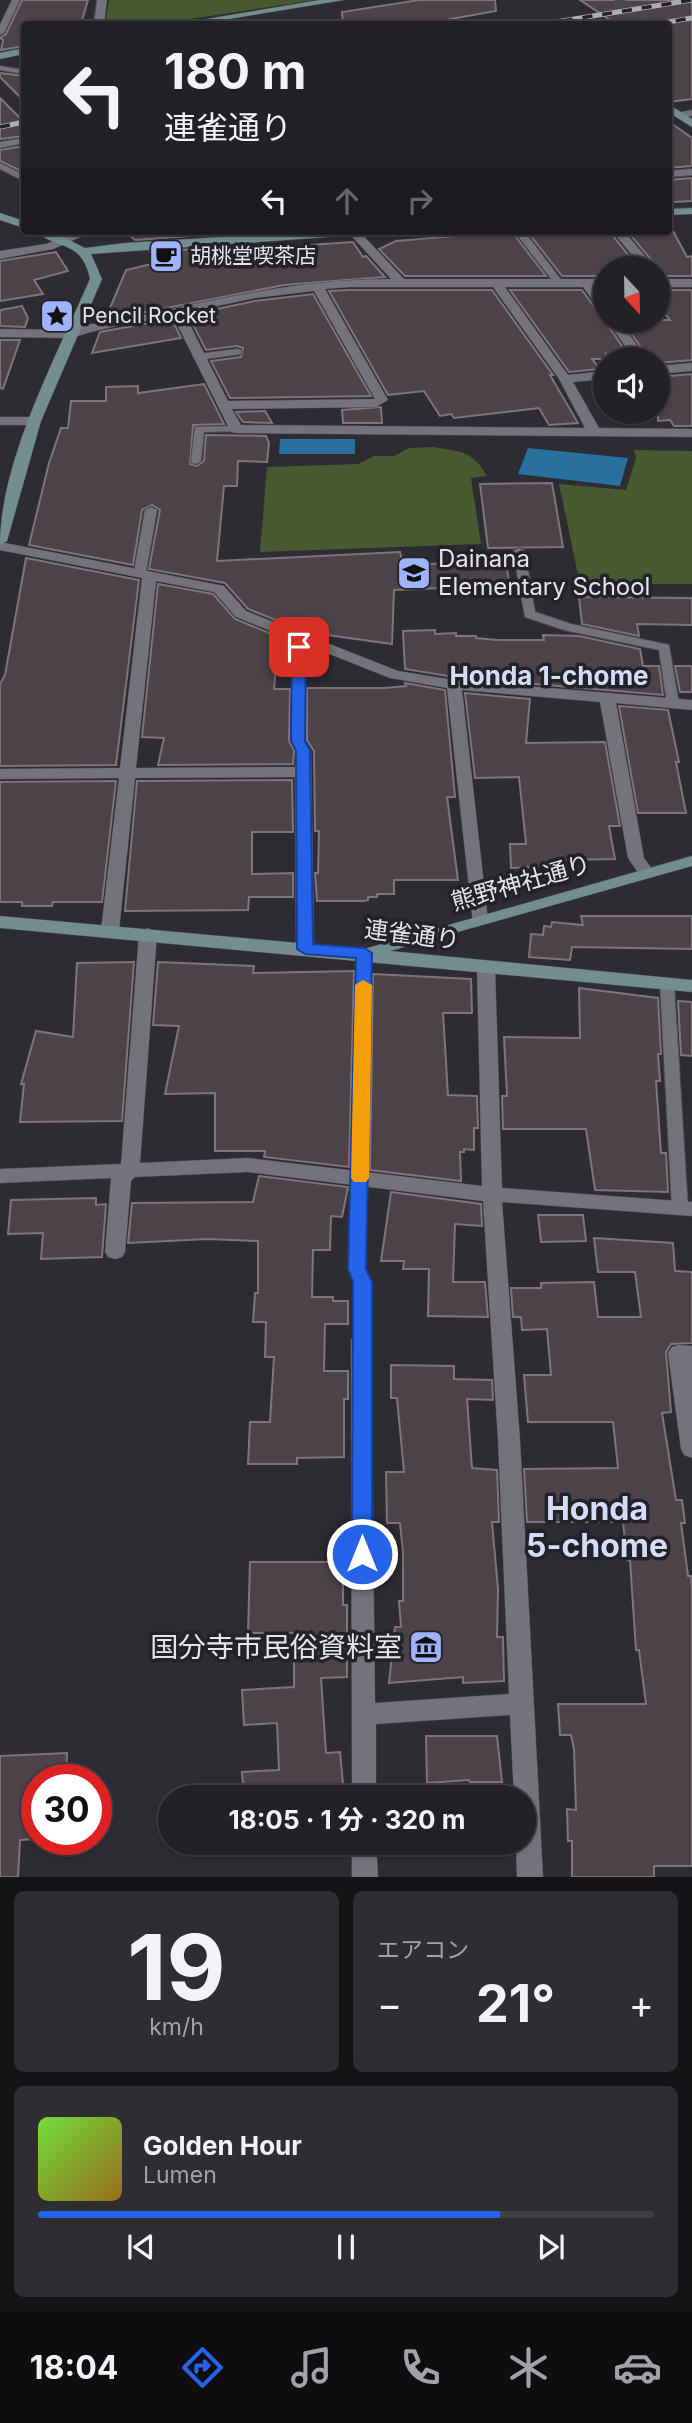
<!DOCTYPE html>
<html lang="ja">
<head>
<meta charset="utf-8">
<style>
  :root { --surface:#222126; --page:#2e2e32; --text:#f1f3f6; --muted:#a2a3a7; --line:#3f3e43; --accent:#2563eb }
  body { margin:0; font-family:Inter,"Noto Sans JP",sans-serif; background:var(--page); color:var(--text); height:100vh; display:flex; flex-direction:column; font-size:26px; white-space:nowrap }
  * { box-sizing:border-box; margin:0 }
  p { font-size:23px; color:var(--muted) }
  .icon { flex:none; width:38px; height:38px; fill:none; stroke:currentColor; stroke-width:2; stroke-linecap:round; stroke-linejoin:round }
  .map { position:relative; height:1877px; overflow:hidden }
  .sheet { display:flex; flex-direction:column; gap:14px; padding:14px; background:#131215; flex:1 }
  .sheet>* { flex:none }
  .guide { position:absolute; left:21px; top:21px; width:651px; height:214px; border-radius:7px; box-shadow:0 2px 5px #0004,0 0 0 2px var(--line); background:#222126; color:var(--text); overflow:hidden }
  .needle { width:46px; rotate:158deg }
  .buttons { position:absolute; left:593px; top:256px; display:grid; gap:14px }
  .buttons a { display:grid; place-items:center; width:77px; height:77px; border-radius:50%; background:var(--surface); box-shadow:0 2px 5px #0004,0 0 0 2px var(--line); font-size:35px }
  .speed { position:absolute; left:21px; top:1764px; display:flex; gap:14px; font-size:35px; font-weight:700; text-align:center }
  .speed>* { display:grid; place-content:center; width:91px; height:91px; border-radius:50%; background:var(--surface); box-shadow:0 2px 5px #0004,0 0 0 2px var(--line); line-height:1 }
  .speed .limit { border:10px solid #d22; background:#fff; color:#111 }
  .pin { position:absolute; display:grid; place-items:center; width:60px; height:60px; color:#fff; margin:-30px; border-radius:14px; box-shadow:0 4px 10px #0006 }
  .me { position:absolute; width:77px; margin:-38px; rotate:0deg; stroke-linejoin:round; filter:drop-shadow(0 0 5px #0008) }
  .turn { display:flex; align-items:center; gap:24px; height:147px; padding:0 28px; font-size:32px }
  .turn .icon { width:91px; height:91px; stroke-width:2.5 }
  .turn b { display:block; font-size:49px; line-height:60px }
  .lanes { display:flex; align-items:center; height:66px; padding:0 28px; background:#0003; justify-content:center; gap:35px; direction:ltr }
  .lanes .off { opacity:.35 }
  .big { font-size:52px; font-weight:700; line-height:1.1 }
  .sheet .card { flex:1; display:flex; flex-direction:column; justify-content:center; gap:10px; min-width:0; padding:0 24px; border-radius:10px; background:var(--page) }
  .sheet .dial { align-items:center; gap:0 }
  .dial b { font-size:91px; line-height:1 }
  .song { display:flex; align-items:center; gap:21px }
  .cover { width:84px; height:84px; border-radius:10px; background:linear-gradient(135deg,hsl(100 70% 55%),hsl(40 70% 35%)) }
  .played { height:7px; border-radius:4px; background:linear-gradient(90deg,var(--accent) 75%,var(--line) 75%) }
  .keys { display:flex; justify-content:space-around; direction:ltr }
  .heat { display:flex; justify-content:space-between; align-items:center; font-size:38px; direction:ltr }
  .sheet .tiles { flex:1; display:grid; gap:14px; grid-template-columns:1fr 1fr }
  .card:last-child { grid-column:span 2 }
  .trip { position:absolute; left:158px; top:1785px; width:378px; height:70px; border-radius:35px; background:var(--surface); box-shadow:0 2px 5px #0004,0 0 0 2px var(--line); font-weight:700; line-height:70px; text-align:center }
  .dock { display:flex; height:112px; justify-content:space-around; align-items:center; background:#0e0d0f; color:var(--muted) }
  .dock .icon { width:49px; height:49px }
  .dock .selected { color:var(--accent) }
  .dock b { font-size:32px; color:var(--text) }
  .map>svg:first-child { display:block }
</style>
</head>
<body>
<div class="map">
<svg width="692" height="1877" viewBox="0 0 692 1877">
  <rect width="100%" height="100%" fill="#2d2c33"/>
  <path fill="#46592f" d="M109,0H316L157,24H105Z
    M434,447C462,452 473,451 487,476L471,478L481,544L260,552L267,467L358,464L374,456H394L409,448Z
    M634,450L692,451V584H580L559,484L626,490L636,458Z"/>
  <path fill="#28719d" d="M280,439H355V454H279Z
    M528,448L628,458L620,486L518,474Z"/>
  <path fill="#4c4348" stroke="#7e7479" stroke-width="2" d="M22,0H88L81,24H24V46L1,50L3,40L0,38L6,34Z
    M419,0H495L496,11L423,24H343L342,12Z
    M580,0H692V99L668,102V24H616Z
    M0,73L24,76V101L0,77Z
    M0,98L24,122V136L0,139Z
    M668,121L692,138V166L668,168Z
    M24,146V167L19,170L0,161V150Z
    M692,178V201L674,202L668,193V180Z
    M125,231H218L219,234L135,240Z
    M527,231H609L639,268H606V276H562Z
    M627,231H673L687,257L692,256V276H658V268Z
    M505,232H512L546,276H405L379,249L396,241Z
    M353,242L363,257L366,256L385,277L284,285L105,320L126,270L160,262L150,252L222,247L223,251Z
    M56,252L68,271L34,280L43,294L0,301V261Z
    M350,290H492L553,375H550L578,423L549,425L539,408L454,418L451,414L440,416L424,391L388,395L329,291Z
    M510,290H582L600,315L606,317L605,321L631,359H609L606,354V359H592L600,369L569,372Z
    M658,290H692V360L658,363V359H649L622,320H670L658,305Z
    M313,294L371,396L230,398L211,361L241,357L243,348L237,346L206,350L188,315L255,301Z
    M22,306L28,318L25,327L0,326V310Z
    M172,319L181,338L92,353L100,332Z
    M0,340H20L3,389L0,388Z
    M692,374V426H674L670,420L658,421V377Z
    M204,384L224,424L193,425L190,464L197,466L204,461L206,435L266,436L269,443L267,462L238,461L237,486H224L217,561L400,552L403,565L505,561L510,585L394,590L392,644L306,632L248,609L225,583L149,569L160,510L152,505L142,510L133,565L29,545L49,463L61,428H68L71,401H106V387L138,386V393Z
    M381,407L382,423H343L342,410Z
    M265,411L272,423L243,422L236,412Z
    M552,483L563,547L488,548L480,484Z
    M26,558L139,580L116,765L0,766V684L5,675Z
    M158,584L213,594L235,619L279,637L274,689H290L289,741L294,750L293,764L158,765L164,738L142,737Z
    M579,597L692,598V625L637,624L639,636L582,624Z
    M435,630V634L456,633V636H476V638L497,640H544L543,635L579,636L640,649L643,666H659L663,695L454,677L405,669L403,631Z
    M675,666H692V692H680Z
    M405,683L445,690L455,797H447L458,880H394V894H377V897H368V900L364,901H317L315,873H318L319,831H315L314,751L307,740V688H384L406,686Z
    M465,693L530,699L526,743L605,742L620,826H609L615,859L557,860L558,866L511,868L510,844H526L519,777L475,778Z
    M619,706L668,710L679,762H676L686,813H638Z
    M292,780L293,832H252V874L293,873V897H249L248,910L125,911L137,781Z
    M116,781L102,902H53L52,906H22V902H0V782Z
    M581,916H692V949L572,947L570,960L529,957L531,934L543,935L544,926L551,927L552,922L583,925Z
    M134,962L122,1121L20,1122L24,1084H21L36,1031L73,1037L77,963Z
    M158,962L254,966L253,973L354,971L349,1167L264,1157L265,1151H215V1093L165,1094L179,1026L153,1025Z
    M373,974L471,979L472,1013H443L448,1095L477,1096L478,1128H474V1150L464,1149V1152H460L461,1181L370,1170Z
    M579,988L658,998L661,1054H658L660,1081H656L661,1153H666L668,1192L595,1190L586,1129H503L502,1096H507L504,1037L580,1038Z
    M678,1001L692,1002V1056L681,1055Z
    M259,1176L348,1187L342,1217L331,1216L330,1250H313L312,1297H333V1301H348V1324H325L324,1371H348V1399H344V1457L297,1458V1464H248L250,1422H270L274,1357H265L266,1322H253L255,1293H258V1241L208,1239L128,1243L132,1203L253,1202Z
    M391,1192L481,1204L482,1226L455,1224L453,1282H485L488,1317L428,1316L429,1269H403L404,1261H381Z
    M96,1198V1205L106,1204L102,1257L41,1259L43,1233L8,1234L11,1200Z
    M538,1215H583L586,1241L541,1242Z
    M594,1238L673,1243L675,1271L692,1272V1343L671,1344L666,1352L671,1412L662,1413L676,1500H682L685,1523H681L688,1576H691L692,1588V1866H654V1877H572V1841H568L567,1809L576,1810L574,1749L571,1735H560L558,1704H646L639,1650H636L630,1560H627L623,1522H527L524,1469L618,1468L613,1422H528L524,1375H551L547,1329L522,1330L521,1317H513L511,1288H541V1283L594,1282L598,1317H641L635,1272H598Z
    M391,1365L454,1366V1379L492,1380L493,1400L467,1399L472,1468L497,1470L499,1522H492L498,1589L497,1637H503L504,1681L463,1683V1677L389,1683L395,1627H401L399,1601H403V1553L400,1523H387L386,1472H404L397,1398H391Z
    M250,1562H343V1605H347V1677L321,1678L326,1753L340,1752L344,1794L244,1797L242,1772L279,1770L277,1723L244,1725L242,1690L294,1687V1633H248Z
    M426,1736H497L502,1782H470L469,1780L427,1783Z
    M67,1753L66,1780H37V1839L20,1840L18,1877H0V1756Z"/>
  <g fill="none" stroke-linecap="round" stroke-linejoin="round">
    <path stroke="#48484e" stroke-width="10" stroke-dasharray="10 5" stroke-linecap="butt" d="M615,0L651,24
      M668,37L673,40"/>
    <g stroke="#4b4a51" stroke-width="2">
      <path id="lane" d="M12,0H20L4,33L0,35V25Z
        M0,66L24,70V74L0,70Z
        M692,110V116L678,117L674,114Z
        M24,138V143L0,148V142Z
        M0,163L24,175V181L0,169Z
        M692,169V175L668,177V171Z
        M514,231H524L562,281V285H556Z
        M237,349L241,350V354L198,360L193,357L198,354Z
        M236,426L241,429L240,431L204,432L201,461L196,464L192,463L191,461L195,427Z
        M151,507L157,510L146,572L140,575L134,572L145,510Z
        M519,548L525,551L535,612L571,624L669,645L679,704L677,707L673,708L667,704L659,650L564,630L525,617L513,551Z
        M299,634L305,638L304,741L309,751L303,755L299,754L292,741L293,638Z
        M364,948L371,953L365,1269L370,1282L369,1340L367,1345L361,1346L355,1345L353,1340L354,1282L349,1269L357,953Z
        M667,979L674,984L688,1209L686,1213H674L672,1209L660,984Z"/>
    </g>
    <g stroke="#4b4a51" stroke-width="1">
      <path id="street" d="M97,0H107L104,24H94Z
        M78,231H94L53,249L0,259V251L46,244Z
        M347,231H359L404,279H606V287H595L606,301V314L602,313L583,287H505L568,375L606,371V379L573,382L599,428L692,429V437L236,433L231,432L173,316C144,322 96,328 73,338L0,337V329L69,330C78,322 98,325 110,322C204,302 295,279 391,279ZM350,287H493L559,379L585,428L241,425L232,409L376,407L388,400L325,289ZM314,291L375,399L228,401L184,313L255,298Z
        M612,231H624L655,268H643Z
        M658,279H692V287H658Z
        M607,320H619L647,359H634Z
        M692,363V371L658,374V366Z
        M0,417H34L41,421L34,425H0Z
        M0,542L224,586L246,611L398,671L454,680L692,700V710L616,703L644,858L655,873L653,877H641L628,858L600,702L462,690L488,920L479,926L473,924L447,688L390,678L236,617L214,592L156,581L136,768L295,767L297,748H309L311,751L314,949L305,955L296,949L295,777L135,778L119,930L110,936L104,934L101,930L119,778L0,779V769L120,768L142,578L0,550Z
        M148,928L157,934L140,1163L248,1158L482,1186L477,968L486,962L495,968L502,1188L692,1202V1216L502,1202L520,1440L543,1877H517L516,1843H523V1797H514L510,1715L376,1724V1797H352L351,1340L354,1334L361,1332L368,1334L371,1340L375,1703L509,1694L498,1440L483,1201L248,1172L135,1177L131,1181L125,1252L122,1257L115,1259L108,1257L105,1252L111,1178L0,1183V1169L121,1164L139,934Z
        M679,1345L692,1346V1458L684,1455L681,1449L668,1353L672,1347Z
        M352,1843H376L378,1877H352Z"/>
    </g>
    <g stroke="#4b4a51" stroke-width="1">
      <path id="secondary" d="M320,0H344L198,24H177Z
        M24,48V54L0,59V53Z
        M668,104L692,119V127L668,112Z
        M692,208V214L668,215V209Z
        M0,213L24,221V228L0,220Z
        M34,231H51L85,248L125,243L314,231H377L371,234L91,254L102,279L41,421L7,541L0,545C0,461 56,357 90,279C82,240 58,250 34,231Z
        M692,856V866L390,951L692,980V992L0,928V916L364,949Z"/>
    </g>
    <use href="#lane" fill="#74737c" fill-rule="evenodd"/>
    <use href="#street" fill="#74737c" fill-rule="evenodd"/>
    <use href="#secondary" fill="#728e90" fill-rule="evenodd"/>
    <g stroke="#acacb2" stroke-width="5">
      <path id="rail" d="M543,24L692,0
        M656,24L692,18
        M0,127L24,122"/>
    </g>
    <use href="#rail" stroke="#232229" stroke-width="3.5" stroke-dasharray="10" stroke-linecap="butt"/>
  </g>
  <path fill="#2563eb" stroke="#184099" stroke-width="2" d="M299,643L306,647L305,741L310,751L313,944L364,948L372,953L366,1269L372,1282V1554L369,1560L362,1562L355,1560L352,1554L353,1282L348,1269L356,958L305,954L297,949L296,751L291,741L292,647Z"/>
  <path fill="#f59e0b" d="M363,980L372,985L369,1178L366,1182H354L351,1178L355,985Z"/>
  <defs>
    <g id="cafe-square" transform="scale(1.75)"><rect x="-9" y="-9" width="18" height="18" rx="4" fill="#9fb3fd" stroke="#232229"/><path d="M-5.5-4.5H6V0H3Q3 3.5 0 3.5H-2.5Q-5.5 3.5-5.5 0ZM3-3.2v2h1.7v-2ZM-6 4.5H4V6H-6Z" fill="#111"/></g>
    <g id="sight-square" transform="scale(1.75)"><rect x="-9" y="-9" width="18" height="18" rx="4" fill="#9fb3fd" stroke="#232229"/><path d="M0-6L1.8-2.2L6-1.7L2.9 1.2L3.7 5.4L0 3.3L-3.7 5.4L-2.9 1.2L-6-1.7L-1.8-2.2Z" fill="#111"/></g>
    <g id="school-square" transform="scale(1.75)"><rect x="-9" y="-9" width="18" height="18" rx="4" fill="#9fb3fd" stroke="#232229"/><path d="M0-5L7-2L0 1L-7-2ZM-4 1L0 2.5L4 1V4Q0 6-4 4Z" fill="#111"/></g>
    <g id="museum-square" transform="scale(1.75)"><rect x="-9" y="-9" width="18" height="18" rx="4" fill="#9fb3fd" stroke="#232229"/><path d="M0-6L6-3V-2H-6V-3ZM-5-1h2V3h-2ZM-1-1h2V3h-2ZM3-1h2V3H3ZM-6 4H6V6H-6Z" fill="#111"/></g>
  </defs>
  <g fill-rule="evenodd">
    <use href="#cafe-square" x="166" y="256"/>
    <use href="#sight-square" x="57" y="316"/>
    <use href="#school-square" x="414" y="573"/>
    <use href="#museum-square" x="426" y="1647"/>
  </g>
  <g text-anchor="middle" stroke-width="7" stroke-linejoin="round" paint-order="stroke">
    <g font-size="21" fill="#e4e4e9" stroke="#232229" text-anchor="start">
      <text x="190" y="263">胡桃堂喫茶店</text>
      <text x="82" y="323">Pencil Rocket</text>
    </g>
    <g font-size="24" fill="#e4e4e9" stroke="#232229" text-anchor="start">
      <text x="438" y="567">Dainana<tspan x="438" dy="28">Elementary School</tspan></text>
    </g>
    <g font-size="24" fill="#e4e4e9" stroke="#232229">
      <text transform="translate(521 883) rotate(-16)" y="8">熊野神社通り</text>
      <text transform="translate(412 935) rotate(7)" y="8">連雀通り</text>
    </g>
    <g font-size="26" font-weight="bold" fill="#d4dcf9" stroke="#232229">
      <text x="549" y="685">Honda 1-chome</text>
    </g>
    <g font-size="28" fill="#e4e4e9" stroke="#232229" text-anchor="end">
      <text x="402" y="1657">国分寺市民俗資料室</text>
    </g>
    <g font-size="32" font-weight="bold" fill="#d4dcf9" stroke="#232229">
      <text x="597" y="1520">Honda<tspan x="597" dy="37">5-chome</tspan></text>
    </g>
  </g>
</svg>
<div class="buttons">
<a><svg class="needle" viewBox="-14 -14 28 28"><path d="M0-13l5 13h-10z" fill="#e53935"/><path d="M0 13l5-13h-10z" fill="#a2a3a7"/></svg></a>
<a><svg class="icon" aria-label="sound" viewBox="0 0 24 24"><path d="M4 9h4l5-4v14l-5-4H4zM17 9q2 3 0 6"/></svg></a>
</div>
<div class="speed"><div class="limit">30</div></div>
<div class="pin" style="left:299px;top:647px;background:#d93025"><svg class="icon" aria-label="arrive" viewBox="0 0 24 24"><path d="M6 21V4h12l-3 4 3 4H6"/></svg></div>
<svg class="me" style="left:362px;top:1554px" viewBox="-20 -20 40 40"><circle r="17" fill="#2563eb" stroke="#fff" stroke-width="3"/><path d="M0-11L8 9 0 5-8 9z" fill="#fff"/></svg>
<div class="trip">18:05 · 1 分 · 320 m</div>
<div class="guide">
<div class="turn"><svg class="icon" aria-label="left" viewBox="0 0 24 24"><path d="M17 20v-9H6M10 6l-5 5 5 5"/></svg><div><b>180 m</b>連雀通り</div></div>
<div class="lanes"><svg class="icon" aria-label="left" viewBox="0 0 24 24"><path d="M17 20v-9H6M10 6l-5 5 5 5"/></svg><svg class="icon off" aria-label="ahead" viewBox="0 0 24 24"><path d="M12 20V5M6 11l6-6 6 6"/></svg><svg class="icon off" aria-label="right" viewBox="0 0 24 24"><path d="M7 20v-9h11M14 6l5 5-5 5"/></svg></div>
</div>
</div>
<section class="sheet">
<div class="tiles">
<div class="card dial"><b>19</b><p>km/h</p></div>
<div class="card"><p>エアコン</p>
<div class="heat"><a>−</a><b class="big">21°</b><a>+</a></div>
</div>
<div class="card">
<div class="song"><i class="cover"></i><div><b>Golden Hour</b><p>Lumen</p></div></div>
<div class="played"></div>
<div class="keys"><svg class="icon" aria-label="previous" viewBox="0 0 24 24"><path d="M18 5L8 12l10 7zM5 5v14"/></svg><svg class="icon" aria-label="pause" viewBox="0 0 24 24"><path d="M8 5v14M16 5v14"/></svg><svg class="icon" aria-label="next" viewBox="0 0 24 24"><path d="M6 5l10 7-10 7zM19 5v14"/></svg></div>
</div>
</div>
</section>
<nav class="dock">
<b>18:04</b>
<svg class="icon selected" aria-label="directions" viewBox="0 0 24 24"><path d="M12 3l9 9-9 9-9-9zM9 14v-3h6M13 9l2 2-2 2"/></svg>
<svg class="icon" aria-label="music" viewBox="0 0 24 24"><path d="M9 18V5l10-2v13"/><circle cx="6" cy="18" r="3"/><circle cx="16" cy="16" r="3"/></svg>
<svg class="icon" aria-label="phone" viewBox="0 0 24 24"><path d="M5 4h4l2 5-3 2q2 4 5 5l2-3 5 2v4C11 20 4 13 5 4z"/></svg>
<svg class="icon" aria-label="climate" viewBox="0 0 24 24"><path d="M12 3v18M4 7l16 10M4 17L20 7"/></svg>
<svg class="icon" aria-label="car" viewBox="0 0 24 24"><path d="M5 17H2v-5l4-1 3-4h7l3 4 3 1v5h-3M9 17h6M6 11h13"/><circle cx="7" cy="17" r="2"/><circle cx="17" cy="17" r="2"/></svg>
</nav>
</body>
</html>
